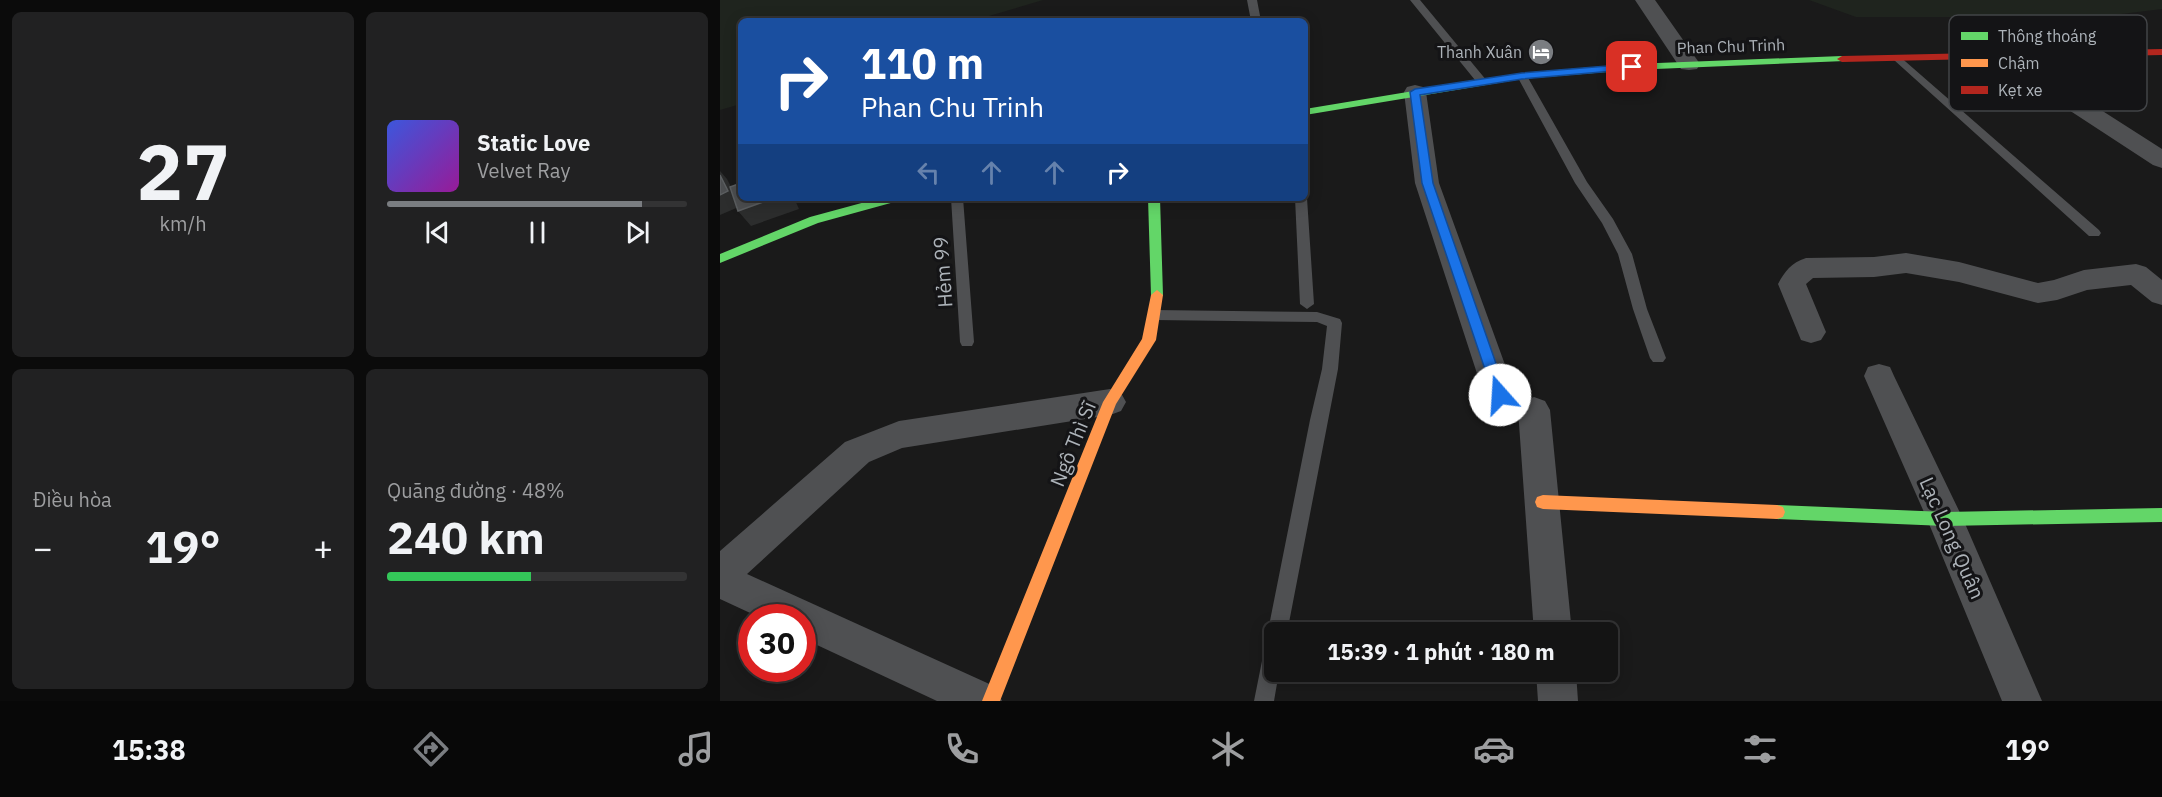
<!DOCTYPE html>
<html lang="vi">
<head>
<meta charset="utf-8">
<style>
  :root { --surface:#141414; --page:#212122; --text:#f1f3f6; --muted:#9d9ea0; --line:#333334; --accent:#7a7d81 }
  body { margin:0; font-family:"IBM Plex Sans",sans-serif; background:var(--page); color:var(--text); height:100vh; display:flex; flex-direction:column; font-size:22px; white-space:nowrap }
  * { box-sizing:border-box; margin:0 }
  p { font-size:20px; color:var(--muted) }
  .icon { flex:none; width:33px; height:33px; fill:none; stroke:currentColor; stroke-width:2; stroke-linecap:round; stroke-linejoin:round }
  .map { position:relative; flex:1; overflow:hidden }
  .drawer { display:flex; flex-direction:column; gap:12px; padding:12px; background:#0b0b0b; width:720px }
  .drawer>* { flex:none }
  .banner { position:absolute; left:18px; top:18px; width:570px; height:183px; border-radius:9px; box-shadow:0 3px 15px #0003,0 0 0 2px var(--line); background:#1a4fa0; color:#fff; overflow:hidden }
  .speed { position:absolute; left:18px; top:604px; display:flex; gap:12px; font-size:30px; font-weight:700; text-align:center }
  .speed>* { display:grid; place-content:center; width:78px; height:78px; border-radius:50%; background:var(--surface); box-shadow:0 3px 15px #0003,0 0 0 2px var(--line); line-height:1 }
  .speed .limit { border:9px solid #d22; background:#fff; color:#111 }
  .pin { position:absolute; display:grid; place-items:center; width:51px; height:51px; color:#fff; margin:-26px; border-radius:12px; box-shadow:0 3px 9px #0006 }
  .me { position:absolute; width:66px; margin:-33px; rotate:341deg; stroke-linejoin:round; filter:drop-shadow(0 0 4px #0008) }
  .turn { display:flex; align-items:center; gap:21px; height:126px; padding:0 24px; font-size:27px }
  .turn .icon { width:78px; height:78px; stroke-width:2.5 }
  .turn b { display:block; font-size:42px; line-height:51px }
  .lanes { display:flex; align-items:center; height:57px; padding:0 24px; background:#0003; justify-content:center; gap:30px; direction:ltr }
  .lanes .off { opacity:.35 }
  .big { font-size:45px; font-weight:800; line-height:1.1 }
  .drawer .tile { flex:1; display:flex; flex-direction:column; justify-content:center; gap:9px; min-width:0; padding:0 21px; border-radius:9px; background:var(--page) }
  .drawer .dial { align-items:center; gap:0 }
  .dial b { font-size:78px; line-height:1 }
  .song { display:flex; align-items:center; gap:18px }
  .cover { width:72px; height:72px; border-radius:9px; background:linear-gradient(135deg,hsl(230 70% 55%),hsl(300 70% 35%)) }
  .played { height:6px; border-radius:3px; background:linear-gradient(90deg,var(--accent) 85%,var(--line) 85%) }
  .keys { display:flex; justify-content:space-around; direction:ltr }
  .heat { display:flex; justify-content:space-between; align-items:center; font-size:33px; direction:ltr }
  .charge { height:9px; border-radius:4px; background:linear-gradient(90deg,#34c759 48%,var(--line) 0) }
  .drawer .tiles { flex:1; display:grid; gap:12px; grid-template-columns:repeat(2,1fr) }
  .trip { position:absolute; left:544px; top:622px; width:354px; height:60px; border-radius:9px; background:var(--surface); box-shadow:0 3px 15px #0003,0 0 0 2px var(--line); font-weight:800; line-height:60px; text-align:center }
  .tab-bar { display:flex; height:96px; justify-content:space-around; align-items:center; background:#080808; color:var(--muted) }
  .tab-bar .icon { width:42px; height:42px }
  .tab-bar .selected { color:var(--accent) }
  .tab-bar b { font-size:27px; color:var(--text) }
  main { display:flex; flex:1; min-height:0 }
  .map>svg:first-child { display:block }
</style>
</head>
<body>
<main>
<section class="drawer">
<div class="tiles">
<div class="tile dial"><b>27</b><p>km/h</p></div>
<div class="tile">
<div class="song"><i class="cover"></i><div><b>Static Love</b><p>Velvet Ray</p></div></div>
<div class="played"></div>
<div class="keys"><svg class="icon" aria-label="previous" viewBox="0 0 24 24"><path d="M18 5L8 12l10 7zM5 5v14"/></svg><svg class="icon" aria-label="pause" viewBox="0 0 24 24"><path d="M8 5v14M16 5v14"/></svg><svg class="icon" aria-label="next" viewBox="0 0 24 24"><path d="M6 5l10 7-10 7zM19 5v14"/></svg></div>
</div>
<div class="tile"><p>Điều hòa</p>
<div class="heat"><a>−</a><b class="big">19°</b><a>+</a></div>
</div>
<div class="tile"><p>Quãng đường · 48%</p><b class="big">240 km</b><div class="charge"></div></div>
</div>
</section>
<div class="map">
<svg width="1442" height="701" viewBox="0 0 1442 701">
  <rect width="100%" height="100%" fill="#1a1a1a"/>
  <path fill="#1f241e" d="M0,0H323L252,21H21V104L0,110Z
    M1089,0H1442V9L1377,17H1136Z"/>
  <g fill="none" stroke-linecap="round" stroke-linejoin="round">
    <path fill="#4f5052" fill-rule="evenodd" d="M527,0H537L541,21H531Z
      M690,0H700L767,81V85H759Z
      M1178,55L1379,230L1381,233L1379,236H1369L1174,60L1173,58Z
      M802,73L807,76L867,182L893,219L912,254L927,309L946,358L943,362H933L930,358L913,309L898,254L882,223L855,183L797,76Z
      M585,195L587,198L594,304L587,309L580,304L575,198H585Z
      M231,198H243L254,342L252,346H242L240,342Z
      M434,310L597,312L620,319L622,323L618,369L567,633H555V672H559L554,701H534L590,420L602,369L607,326L597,322L434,320L427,315Z"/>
    <path fill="#4f5052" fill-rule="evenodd" d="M915,0H935L980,64L977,69L969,70L961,69Z
      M1293,49L1300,51L1345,87L1442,149V168L1433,165L1329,97L1286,59L1282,55L1286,51Z
      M695,85L703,87L706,92L719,183L796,395L791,404L780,408L769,404L764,395L695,183L684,92L687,87Z
      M1186,253L1239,262L1318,283L1334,280L1364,270L1416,264L1426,267L1442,280V305L1432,302L1411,285L1367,290L1337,300L1318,303L1239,282L1186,273L1154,277L1093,278L1086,284L1106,332L1101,340L1091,343L1081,340L1058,284C1065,271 1071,263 1086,258L1154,257Z
      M1159,364L1170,367L1174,376L1243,519L1322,701H1282L1207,519L1144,376L1148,367Z
      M390,389L401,393L406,402L401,411L390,415L182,448L149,462L27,574L276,687L282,701H217L82,638V618H41L0,599V551L125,442L179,421Z
      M814,397L825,401L830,410L852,633H814L798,410L803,401Z
      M816,672H856L858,701H818Z"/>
    <path fill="#63d668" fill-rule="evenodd" d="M1122,56L1127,59L1125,61L912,70L802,79L585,115V109L802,73L912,64Z
      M160,198H180L178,201L98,223L0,263V254L90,217Z
      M428,198H440L443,295L437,300L431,295Z
      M1057,505L1225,512L1442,508V522L1225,526L1057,519L1051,517L1049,512L1051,507Z"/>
    <path fill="#ff974d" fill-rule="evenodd" d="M437,290L443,295L436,340L396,404L280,701H262L383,402L422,339L431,295Z
      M823,495L1057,505L1063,507L1065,512L1063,517L1057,519L823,509L817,507L815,502L817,497Z"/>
    <path fill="#b3261e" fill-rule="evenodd" d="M1442,49V55L1122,62L1117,59L1122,56Z"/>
  </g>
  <path fill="#2c2d2d" d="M0,171L7,179L21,206L0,215Z
    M54,198H74L79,209L31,226L18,211Z"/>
  <path fill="#4c4e50" stroke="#5b5e60" stroke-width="1.5" d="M0,175L8,191L0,195Z
    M21,183V198H54L18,211L10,187Z"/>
  <path fill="#1a73e8" stroke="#114b97" stroke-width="1.5" d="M912,64L916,65V69L802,79L700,95L713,183L787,395L785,399H775L702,183L690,92L695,89L802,73Z"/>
  <defs>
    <g id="hotel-disc" transform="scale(1.35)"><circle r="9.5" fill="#7a7d81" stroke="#141416"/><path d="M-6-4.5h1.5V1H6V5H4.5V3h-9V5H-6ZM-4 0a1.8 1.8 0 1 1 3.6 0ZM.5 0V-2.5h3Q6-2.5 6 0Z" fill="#fff"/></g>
  </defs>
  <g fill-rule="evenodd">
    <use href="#hotel-disc" x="821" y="52"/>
  </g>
  <g text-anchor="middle" stroke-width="6" stroke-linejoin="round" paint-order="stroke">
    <g font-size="16" fill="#adb3b9" stroke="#141416">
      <text transform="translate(1011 46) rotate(-2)" y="6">Phan Chu Trinh</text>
    </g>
    <g font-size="16" fill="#adb3b9" stroke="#141416" text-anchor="end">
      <text x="802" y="58">Thanh Xuân</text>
    </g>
    <g font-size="20" fill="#adb3b9" stroke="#141416">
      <text transform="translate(223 272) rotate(-94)" y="7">Hẻm 99</text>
      <text transform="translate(353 444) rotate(-68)" y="7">Ngô Thì Sĩ</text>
      <text transform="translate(1232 538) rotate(66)" y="7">Lạc Long Quân</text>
    </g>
  </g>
  <rect x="1229" y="15" width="198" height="96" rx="9" fill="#141416" stroke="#424447" stroke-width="1.5"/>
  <rect x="1241" y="32" width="27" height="8" fill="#63d668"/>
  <rect x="1241" y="59" width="27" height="8" fill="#ff974d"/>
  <rect x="1241" y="86" width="27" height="8" fill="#b3261e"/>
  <g font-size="16" fill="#adb3b9">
    <text x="1278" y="42">Thông thoáng</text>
    <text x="1278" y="69">Chậm</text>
    <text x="1278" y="96">Kẹt xe</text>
  </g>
</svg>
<div class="speed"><div class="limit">30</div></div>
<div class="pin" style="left:912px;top:67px;background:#d93025"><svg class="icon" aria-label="arrive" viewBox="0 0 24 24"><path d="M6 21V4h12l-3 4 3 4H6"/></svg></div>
<svg class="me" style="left:780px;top:395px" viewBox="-20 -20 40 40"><circle r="19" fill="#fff"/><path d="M0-13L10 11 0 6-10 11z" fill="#1a73e8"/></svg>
<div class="trip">15:39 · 1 phút · 180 m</div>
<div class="banner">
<div class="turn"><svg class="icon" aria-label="right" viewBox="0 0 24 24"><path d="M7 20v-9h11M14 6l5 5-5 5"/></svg><div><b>110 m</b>Phan Chu Trinh</div></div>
<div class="lanes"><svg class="icon off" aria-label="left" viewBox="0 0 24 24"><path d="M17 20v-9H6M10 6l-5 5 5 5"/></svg><svg class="icon off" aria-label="ahead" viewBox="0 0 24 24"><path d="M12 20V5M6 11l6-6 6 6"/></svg><svg class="icon off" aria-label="ahead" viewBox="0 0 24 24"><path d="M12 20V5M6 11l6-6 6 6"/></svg><svg class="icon" aria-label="right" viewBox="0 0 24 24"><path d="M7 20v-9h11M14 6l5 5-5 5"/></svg></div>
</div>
</div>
</main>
<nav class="tab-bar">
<b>15:38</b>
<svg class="icon selected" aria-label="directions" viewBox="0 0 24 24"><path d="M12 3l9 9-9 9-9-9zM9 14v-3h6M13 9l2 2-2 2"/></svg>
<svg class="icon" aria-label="music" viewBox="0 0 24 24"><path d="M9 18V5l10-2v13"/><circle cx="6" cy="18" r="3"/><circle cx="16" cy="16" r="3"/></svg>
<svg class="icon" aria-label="phone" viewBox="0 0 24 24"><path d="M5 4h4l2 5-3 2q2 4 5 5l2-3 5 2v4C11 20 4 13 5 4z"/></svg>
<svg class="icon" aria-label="climate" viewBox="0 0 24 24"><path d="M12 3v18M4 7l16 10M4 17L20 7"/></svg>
<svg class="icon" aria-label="car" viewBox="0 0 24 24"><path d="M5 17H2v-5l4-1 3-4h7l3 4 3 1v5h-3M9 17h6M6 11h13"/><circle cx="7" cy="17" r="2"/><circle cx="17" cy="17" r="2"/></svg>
<svg class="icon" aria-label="filters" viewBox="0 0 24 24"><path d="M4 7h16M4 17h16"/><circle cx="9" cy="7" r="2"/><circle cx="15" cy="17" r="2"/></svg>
<b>19°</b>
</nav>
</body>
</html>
